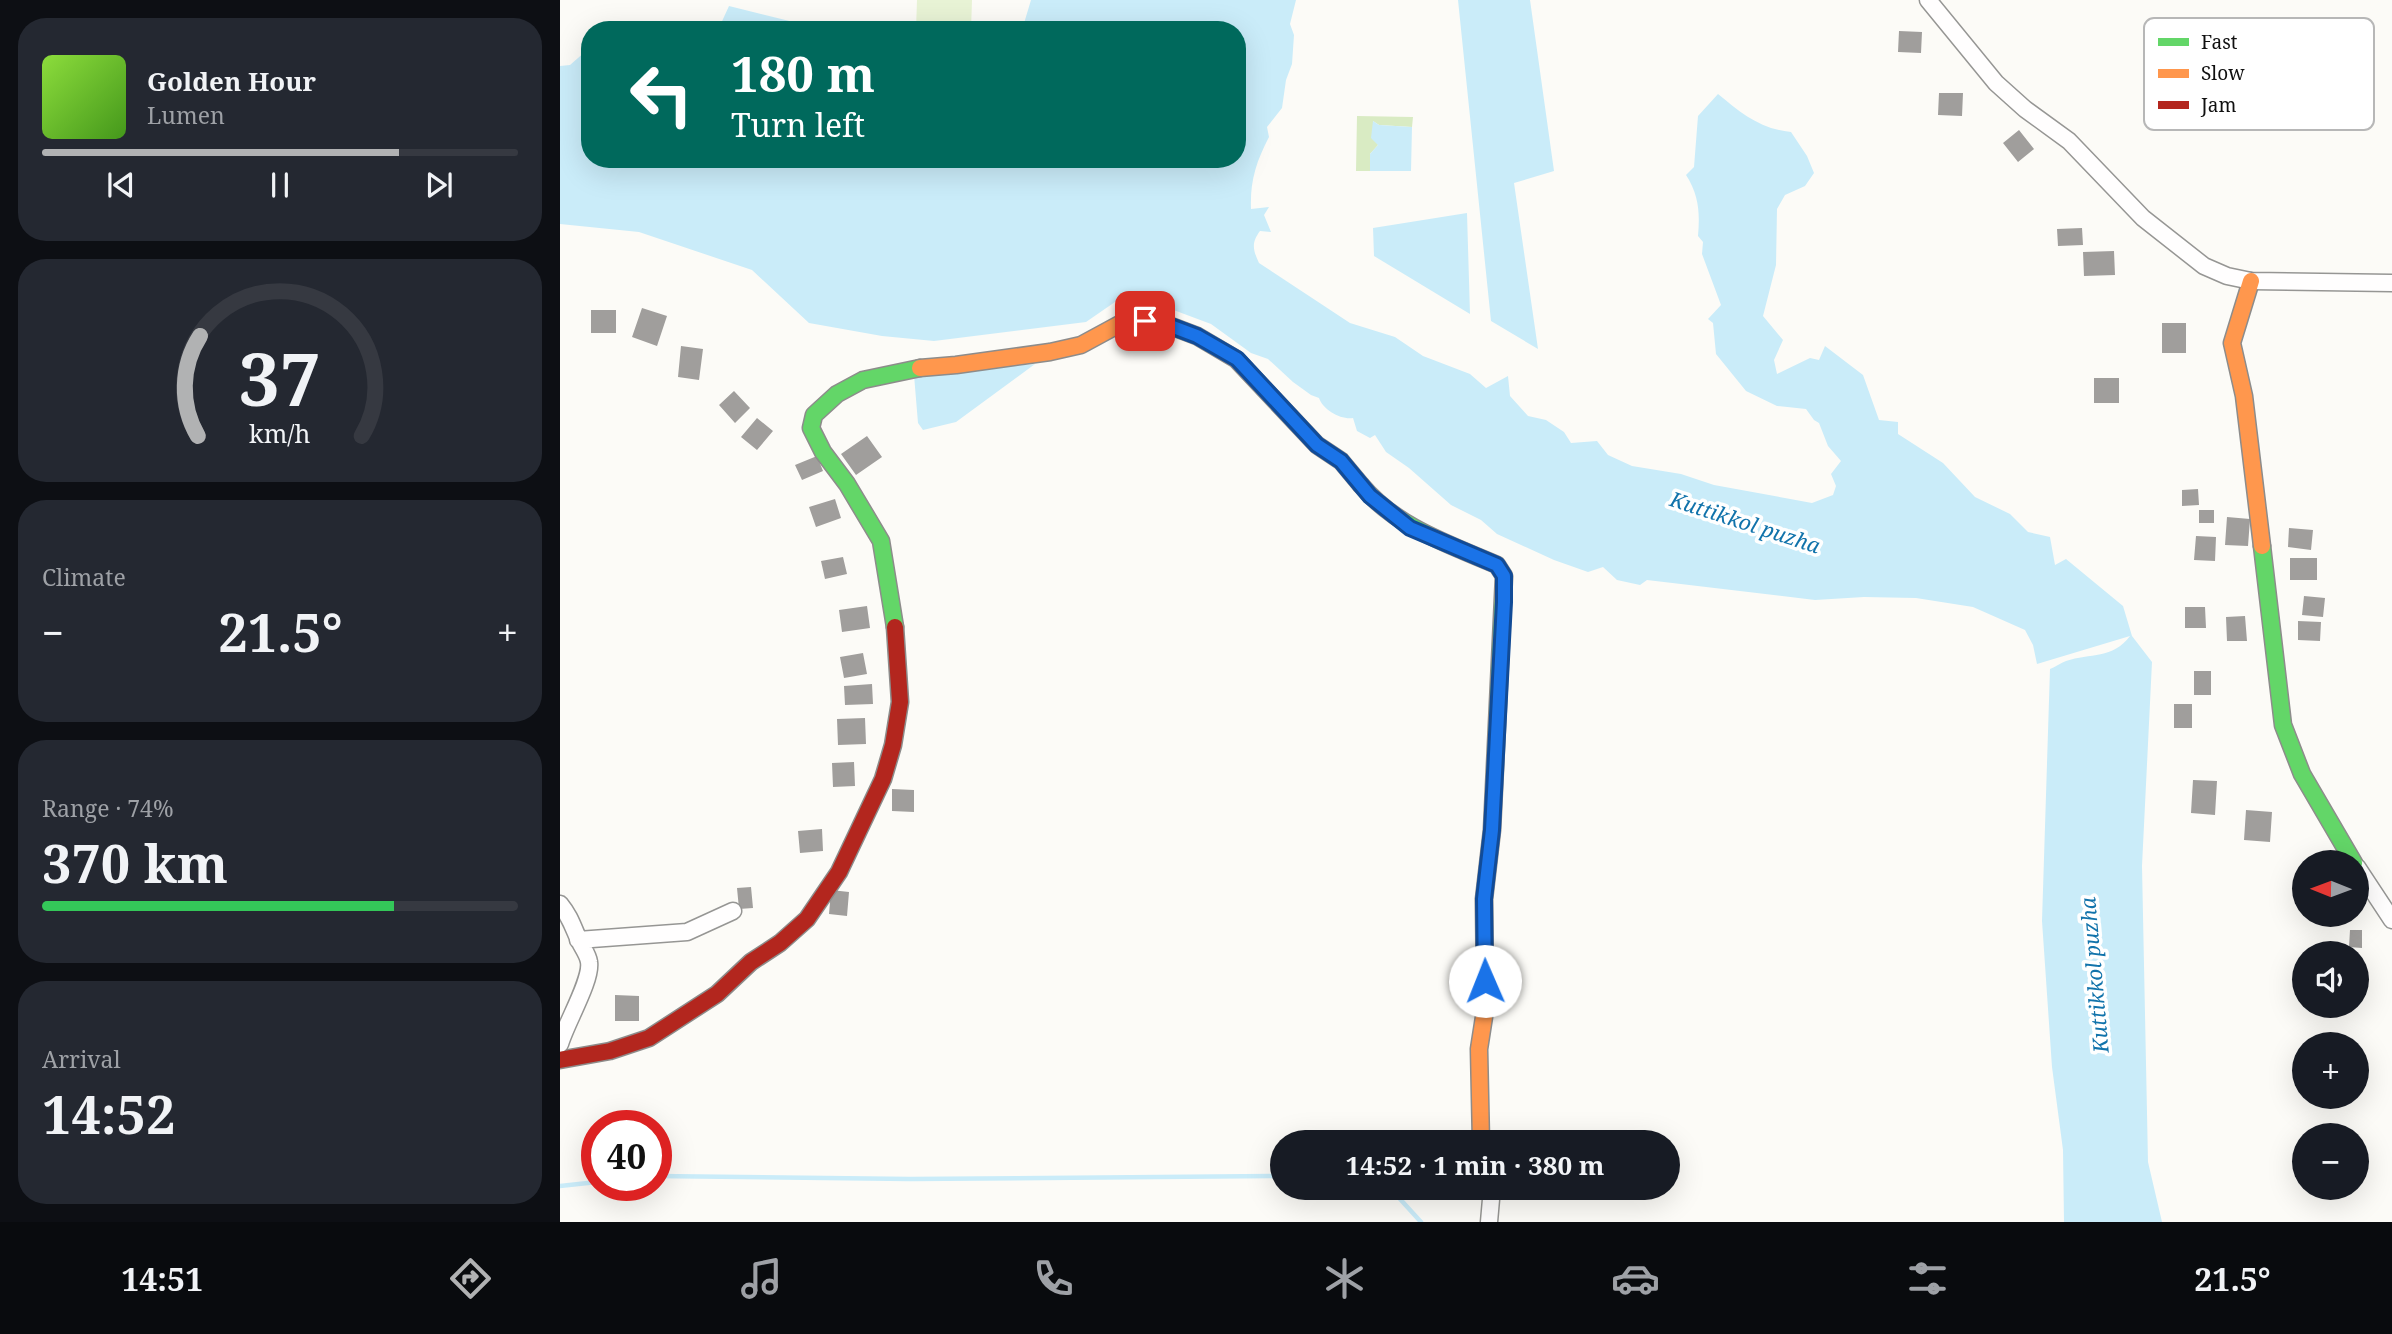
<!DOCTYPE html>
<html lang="en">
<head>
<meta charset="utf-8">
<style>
  :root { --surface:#171b24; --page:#242831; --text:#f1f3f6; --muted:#9ea1a6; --line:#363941; --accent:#b1b2b3 }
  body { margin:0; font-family:"Noto Serif",serif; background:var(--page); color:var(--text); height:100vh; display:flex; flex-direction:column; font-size:26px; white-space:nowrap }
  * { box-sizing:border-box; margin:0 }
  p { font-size:23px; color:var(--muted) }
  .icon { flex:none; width:38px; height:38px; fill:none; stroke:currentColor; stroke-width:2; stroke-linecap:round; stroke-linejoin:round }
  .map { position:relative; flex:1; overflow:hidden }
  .sheet { display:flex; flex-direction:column; gap:18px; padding:18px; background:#0d0f14; width:560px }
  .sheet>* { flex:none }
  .guide { position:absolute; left:21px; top:21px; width:665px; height:147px; border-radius:28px; box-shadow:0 7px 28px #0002; background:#00695c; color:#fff; overflow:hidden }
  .needle { width:46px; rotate:271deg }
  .tools { position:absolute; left:1732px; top:850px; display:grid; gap:14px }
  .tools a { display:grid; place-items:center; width:77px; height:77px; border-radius:50%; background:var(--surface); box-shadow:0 7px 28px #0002; font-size:35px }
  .speed { position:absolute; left:21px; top:1110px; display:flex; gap:14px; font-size:35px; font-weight:700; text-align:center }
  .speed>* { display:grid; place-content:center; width:91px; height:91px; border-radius:50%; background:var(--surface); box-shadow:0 7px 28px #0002; line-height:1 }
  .speed .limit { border:10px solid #d22; background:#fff; color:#111 }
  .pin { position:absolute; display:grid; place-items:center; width:60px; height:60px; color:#fff; margin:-30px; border-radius:14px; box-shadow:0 4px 10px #0006 }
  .me { position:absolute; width:77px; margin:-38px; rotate:359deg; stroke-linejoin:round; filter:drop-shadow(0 0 5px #0008) }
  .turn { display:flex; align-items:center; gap:24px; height:147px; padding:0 35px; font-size:32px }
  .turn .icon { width:91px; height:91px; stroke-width:2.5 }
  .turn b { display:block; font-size:49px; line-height:60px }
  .big { font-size:52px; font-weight:700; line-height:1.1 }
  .sheet .tile { flex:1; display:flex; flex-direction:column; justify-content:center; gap:10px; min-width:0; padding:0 24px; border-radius:28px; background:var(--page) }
  .sheet .dial { align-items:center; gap:0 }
  .dial svg { height:182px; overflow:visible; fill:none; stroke:var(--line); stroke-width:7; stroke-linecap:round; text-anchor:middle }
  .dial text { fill:var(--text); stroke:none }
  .song { display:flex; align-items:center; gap:21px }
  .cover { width:84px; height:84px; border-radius:10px; background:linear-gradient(135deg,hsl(90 70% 55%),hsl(100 70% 35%)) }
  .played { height:7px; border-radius:4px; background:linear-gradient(90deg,var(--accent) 75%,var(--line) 75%) }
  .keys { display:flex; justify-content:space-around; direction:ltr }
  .heat { display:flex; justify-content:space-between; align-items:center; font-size:38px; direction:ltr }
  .charge { height:10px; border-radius:5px; background:linear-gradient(90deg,#34c759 74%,var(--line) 0) }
  .trip { position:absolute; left:710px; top:1130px; width:410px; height:70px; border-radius:35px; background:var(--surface); box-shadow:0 7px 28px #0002; font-weight:700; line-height:70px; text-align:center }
  .menu { display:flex; height:112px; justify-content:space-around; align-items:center; background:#090b0e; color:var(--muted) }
  .menu .icon { width:49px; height:49px }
  .menu .selected { color:var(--accent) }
  .menu b { font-size:32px; color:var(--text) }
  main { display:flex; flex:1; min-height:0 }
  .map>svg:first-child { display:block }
</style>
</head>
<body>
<main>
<section class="sheet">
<div class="tile">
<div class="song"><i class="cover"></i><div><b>Golden Hour</b><p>Lumen</p></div></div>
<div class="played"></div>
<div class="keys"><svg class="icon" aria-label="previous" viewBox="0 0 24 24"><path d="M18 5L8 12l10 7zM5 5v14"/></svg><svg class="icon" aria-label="pause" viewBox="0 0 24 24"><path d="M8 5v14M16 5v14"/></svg><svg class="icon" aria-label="next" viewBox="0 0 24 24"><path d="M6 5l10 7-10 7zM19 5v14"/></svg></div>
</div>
<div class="tile dial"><svg viewBox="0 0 100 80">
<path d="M14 69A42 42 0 1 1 86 69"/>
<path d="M14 69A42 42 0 0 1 15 25" stroke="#b1b2b3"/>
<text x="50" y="56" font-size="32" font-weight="700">37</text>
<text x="50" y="72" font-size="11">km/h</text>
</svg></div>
<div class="tile"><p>Climate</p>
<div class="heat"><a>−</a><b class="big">21.5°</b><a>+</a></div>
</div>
<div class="tile"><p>Range · 74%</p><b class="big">370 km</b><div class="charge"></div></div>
<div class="tile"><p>Arrival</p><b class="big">14:52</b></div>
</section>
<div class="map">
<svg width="1832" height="1222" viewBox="0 0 1832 1222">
  <rect width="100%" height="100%" fill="#fcfbf7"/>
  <path fill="#e8f3d5" d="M357,0H412L411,30H356Z"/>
  <path fill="#d9ebc3" d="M797,116L853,117L852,127L819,125L813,121L818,145L810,154V171H796Z"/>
  <path fill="#caecf9" d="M471,0H736L730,24L734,35L732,64L726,80L722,108L707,127L709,137C696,162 690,181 691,209L709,207L704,215L711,232L700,231C691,243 693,250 699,263L790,323L835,337L863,356L910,374L926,388L948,376L950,396L968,416L986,420L1004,432L1011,443L1037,441L1048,455L1072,466L1121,474L1154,485L1252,503L1273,495L1276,486L1271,474L1281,461L1268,446L1259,423L1254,420L1246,409L1217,406L1186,391L1156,354L1153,323L1148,319L1161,305L1142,254L1143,242L1138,236C1140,213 1139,195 1126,175L1134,167L1138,116L1158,94C1181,113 1200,129 1231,132L1247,156L1254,173L1245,186L1225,195L1217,209L1216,265L1203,316L1223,340L1214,360L1217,374L1250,358L1259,360L1265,346L1303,375L1319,420L1338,422V434L1383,463L1415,497L1450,514L1468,532L1490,537L1495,565L1506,559L1563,606L1572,636L1592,662L1582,866L1588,1162L1602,1222H1504L1503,1150L1492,1067L1482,921L1490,669C1495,667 1501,663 1506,661C1530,653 1553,659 1570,636L1477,664L1473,645L1465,630L1413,607L1356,598L1304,597L1255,600L1087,580L1080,585L1057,580L1043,567L1028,572L994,560L937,534L921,520L891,505L849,468L826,452L815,435L810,438L797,431L793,418C781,420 763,410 759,398L751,395L733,382L708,359L691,353L651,324L568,293L526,322L374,341L322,336L249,323L192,270L79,232L0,224V66L10,65L26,51L30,52V159H677V30H462Z
    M898,0H970L994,171L954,183L978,349L931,321Z
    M169,6L262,29L266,30H158Z
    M813,121L819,125L852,127L851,171H810V154L818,145L811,138Z
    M907,213L910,314L814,256L813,228Z
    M475,364L396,422L363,430L358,423L354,375Z"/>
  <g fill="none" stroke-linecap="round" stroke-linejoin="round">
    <path stroke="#caecf9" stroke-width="4.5" d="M96,1176L350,1179L723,1176
      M0,1186L37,1182
      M830,1188L861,1222"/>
  </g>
  <path fill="#a09e9c" d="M1339,31L1362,32L1361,53L1338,52Z
    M1379,93H1403L1402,116L1378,115Z
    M1459,130L1474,149L1458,162L1443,143Z
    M1522,228L1523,245L1498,246L1497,229Z
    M1554,251L1555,275L1524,276L1523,252Z
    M82,308L107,316L97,346L72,337Z
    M31,310H56V333H31Z
    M1602,323H1626V353H1602Z
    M121,346L143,349L139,380L118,377Z
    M1534,378H1559V403H1534Z
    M174,391L190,408L175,423L159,405Z
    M197,418L213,431L197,450L181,437Z
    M307,436L322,457L296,475L281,454Z
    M257,456L263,471L242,480L235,465Z
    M1638,489L1639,505L1622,506V490Z
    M275,499L281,518L256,527L249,507Z
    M1639,510H1654V523H1639Z
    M1667,517L1690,519L1688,546L1665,545Z
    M1729,528L1753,530L1751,550L1728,547Z
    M1636,536L1656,537L1655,561L1634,560Z
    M283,557L287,574L265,579L261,561Z
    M1730,558H1757V580H1730Z
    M1744,596L1765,598L1763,617L1742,615Z
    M307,606L310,628L282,632L279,610Z
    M1625,607H1645L1646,628H1625Z
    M1685,616L1687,641H1667L1666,617Z
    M1738,621L1761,622L1760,641L1738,640Z
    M303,653L307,674L284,678L280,657Z
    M1634,671H1651V695H1634Z
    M312,684L313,704L285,705L284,686Z
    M1614,704H1632V728H1614Z
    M305,718L306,744L278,745L277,719Z
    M294,762L295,786L273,787L272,763Z
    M1633,780L1657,781L1655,815L1631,813Z
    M332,789L354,790V812L332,811Z
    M1686,810L1712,812L1710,842L1684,840Z
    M262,829L263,851L240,853L238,831Z
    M191,887L193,908L179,909L177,888Z
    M271,890L289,892L287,916L269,914Z
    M1790,930H1802V948L1789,947Z
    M55,995L79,996V1021H55Z"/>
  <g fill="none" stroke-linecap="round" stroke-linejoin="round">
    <g stroke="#969694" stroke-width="19">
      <path id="street" d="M1368,0L1436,83L1465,109L1509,141L1583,218L1644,266L1667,276L1691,281L1832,283
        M1797,867L1832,920
        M0,904C9,915 12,924 18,938C21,946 28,954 29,962C32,980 6,1023 0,1044
        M18,940L127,932L173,911
        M929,1222L932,1188"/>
    </g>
    <g stroke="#8d8c8b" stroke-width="19">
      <path id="fast" d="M801,485C836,527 888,544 937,565L944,576L932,830L924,899L925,991
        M1702,546L1723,725L1742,774L1794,863
        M335,627L321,541L287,484L263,452L251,428L254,415L277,394L303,380L360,368"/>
    </g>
    <g stroke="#8d8c8b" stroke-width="19">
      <path id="slow" d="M1691,281L1672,343L1684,396L1702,546
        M360,368L396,365L490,352L521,345L569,319L600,322L637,336L676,359L757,445L781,461L801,485
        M921,1143L919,1049L924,1017L925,991"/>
    </g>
    <g stroke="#8d8c8b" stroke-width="19">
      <path id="jam" d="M0,1060L50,1051L89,1038L157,994L191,962L220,943L247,919L279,872L323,779L333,745L340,702L335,627"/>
    </g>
    <use href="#street" stroke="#fffefe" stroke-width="16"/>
    <use href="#fast" stroke="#63d668" stroke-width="16"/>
    <use href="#slow" stroke="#ff974d" stroke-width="16"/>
    <use href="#jam" stroke="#b3261e" stroke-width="16"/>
  </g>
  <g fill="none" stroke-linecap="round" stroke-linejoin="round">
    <g stroke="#114b97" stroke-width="18">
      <path id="route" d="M585,321L600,322L637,336L677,359L757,445L781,461L810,496L850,528L937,565L944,576V602L932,830L924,899L925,981"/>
    </g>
    <use href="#route" stroke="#1a73e8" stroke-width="12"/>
  </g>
  <g text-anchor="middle" stroke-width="7" stroke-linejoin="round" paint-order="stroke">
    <g font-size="21" font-style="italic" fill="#1173ab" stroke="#fff">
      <text transform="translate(1185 523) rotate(18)" y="7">Kuttikkol puzha</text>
      <text transform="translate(1535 975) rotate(-95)" y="7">Kuttikkol puzha</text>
    </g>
  </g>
  <rect x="1584" y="18" width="230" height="112" rx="10" fill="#fff" stroke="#b7b7b7" stroke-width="2"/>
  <rect x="1598" y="38" width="31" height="8" fill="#63d668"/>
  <rect x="1598" y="69" width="31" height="9" fill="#ff974d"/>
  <rect x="1598" y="101" width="31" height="8" fill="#b3261e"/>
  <g font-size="19" fill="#101010">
    <text x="1641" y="49">Fast</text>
    <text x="1641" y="80">Slow</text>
    <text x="1641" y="112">Jam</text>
  </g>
</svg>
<div class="tools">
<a><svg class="needle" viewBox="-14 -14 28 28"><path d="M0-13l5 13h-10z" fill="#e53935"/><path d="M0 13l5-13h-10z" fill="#9ea1a6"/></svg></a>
<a><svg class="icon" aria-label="sound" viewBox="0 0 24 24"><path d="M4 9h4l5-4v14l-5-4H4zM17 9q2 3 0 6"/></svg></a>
<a>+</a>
<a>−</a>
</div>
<div class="speed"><div class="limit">40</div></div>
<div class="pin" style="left:585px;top:321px;background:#d93025"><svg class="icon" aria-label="arrive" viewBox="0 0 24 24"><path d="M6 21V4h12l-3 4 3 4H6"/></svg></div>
<svg class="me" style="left:925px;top:981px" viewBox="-20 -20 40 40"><circle r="19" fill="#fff"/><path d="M0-13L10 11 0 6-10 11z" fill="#1a73e8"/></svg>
<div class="trip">14:52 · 1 min · 380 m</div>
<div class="guide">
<div class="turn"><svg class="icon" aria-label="left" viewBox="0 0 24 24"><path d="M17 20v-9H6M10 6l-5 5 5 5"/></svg><div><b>180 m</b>Turn left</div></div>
</div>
</div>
</main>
<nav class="menu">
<b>14:51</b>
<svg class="icon selected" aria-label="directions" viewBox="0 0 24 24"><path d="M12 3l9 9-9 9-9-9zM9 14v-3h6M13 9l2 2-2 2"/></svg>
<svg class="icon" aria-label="music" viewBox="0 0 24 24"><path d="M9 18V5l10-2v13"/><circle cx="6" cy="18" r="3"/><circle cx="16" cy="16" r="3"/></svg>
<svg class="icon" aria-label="phone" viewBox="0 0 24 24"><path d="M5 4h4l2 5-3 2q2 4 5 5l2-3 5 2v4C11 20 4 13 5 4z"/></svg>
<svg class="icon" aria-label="climate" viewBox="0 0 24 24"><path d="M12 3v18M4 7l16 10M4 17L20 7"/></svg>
<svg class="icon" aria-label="car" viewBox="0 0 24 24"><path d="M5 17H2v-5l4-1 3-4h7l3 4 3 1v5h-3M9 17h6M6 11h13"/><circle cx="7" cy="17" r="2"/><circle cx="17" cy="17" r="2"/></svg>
<svg class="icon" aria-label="filters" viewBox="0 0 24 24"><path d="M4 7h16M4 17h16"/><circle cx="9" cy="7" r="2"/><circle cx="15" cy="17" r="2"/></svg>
<b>21.5°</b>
</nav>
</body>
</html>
